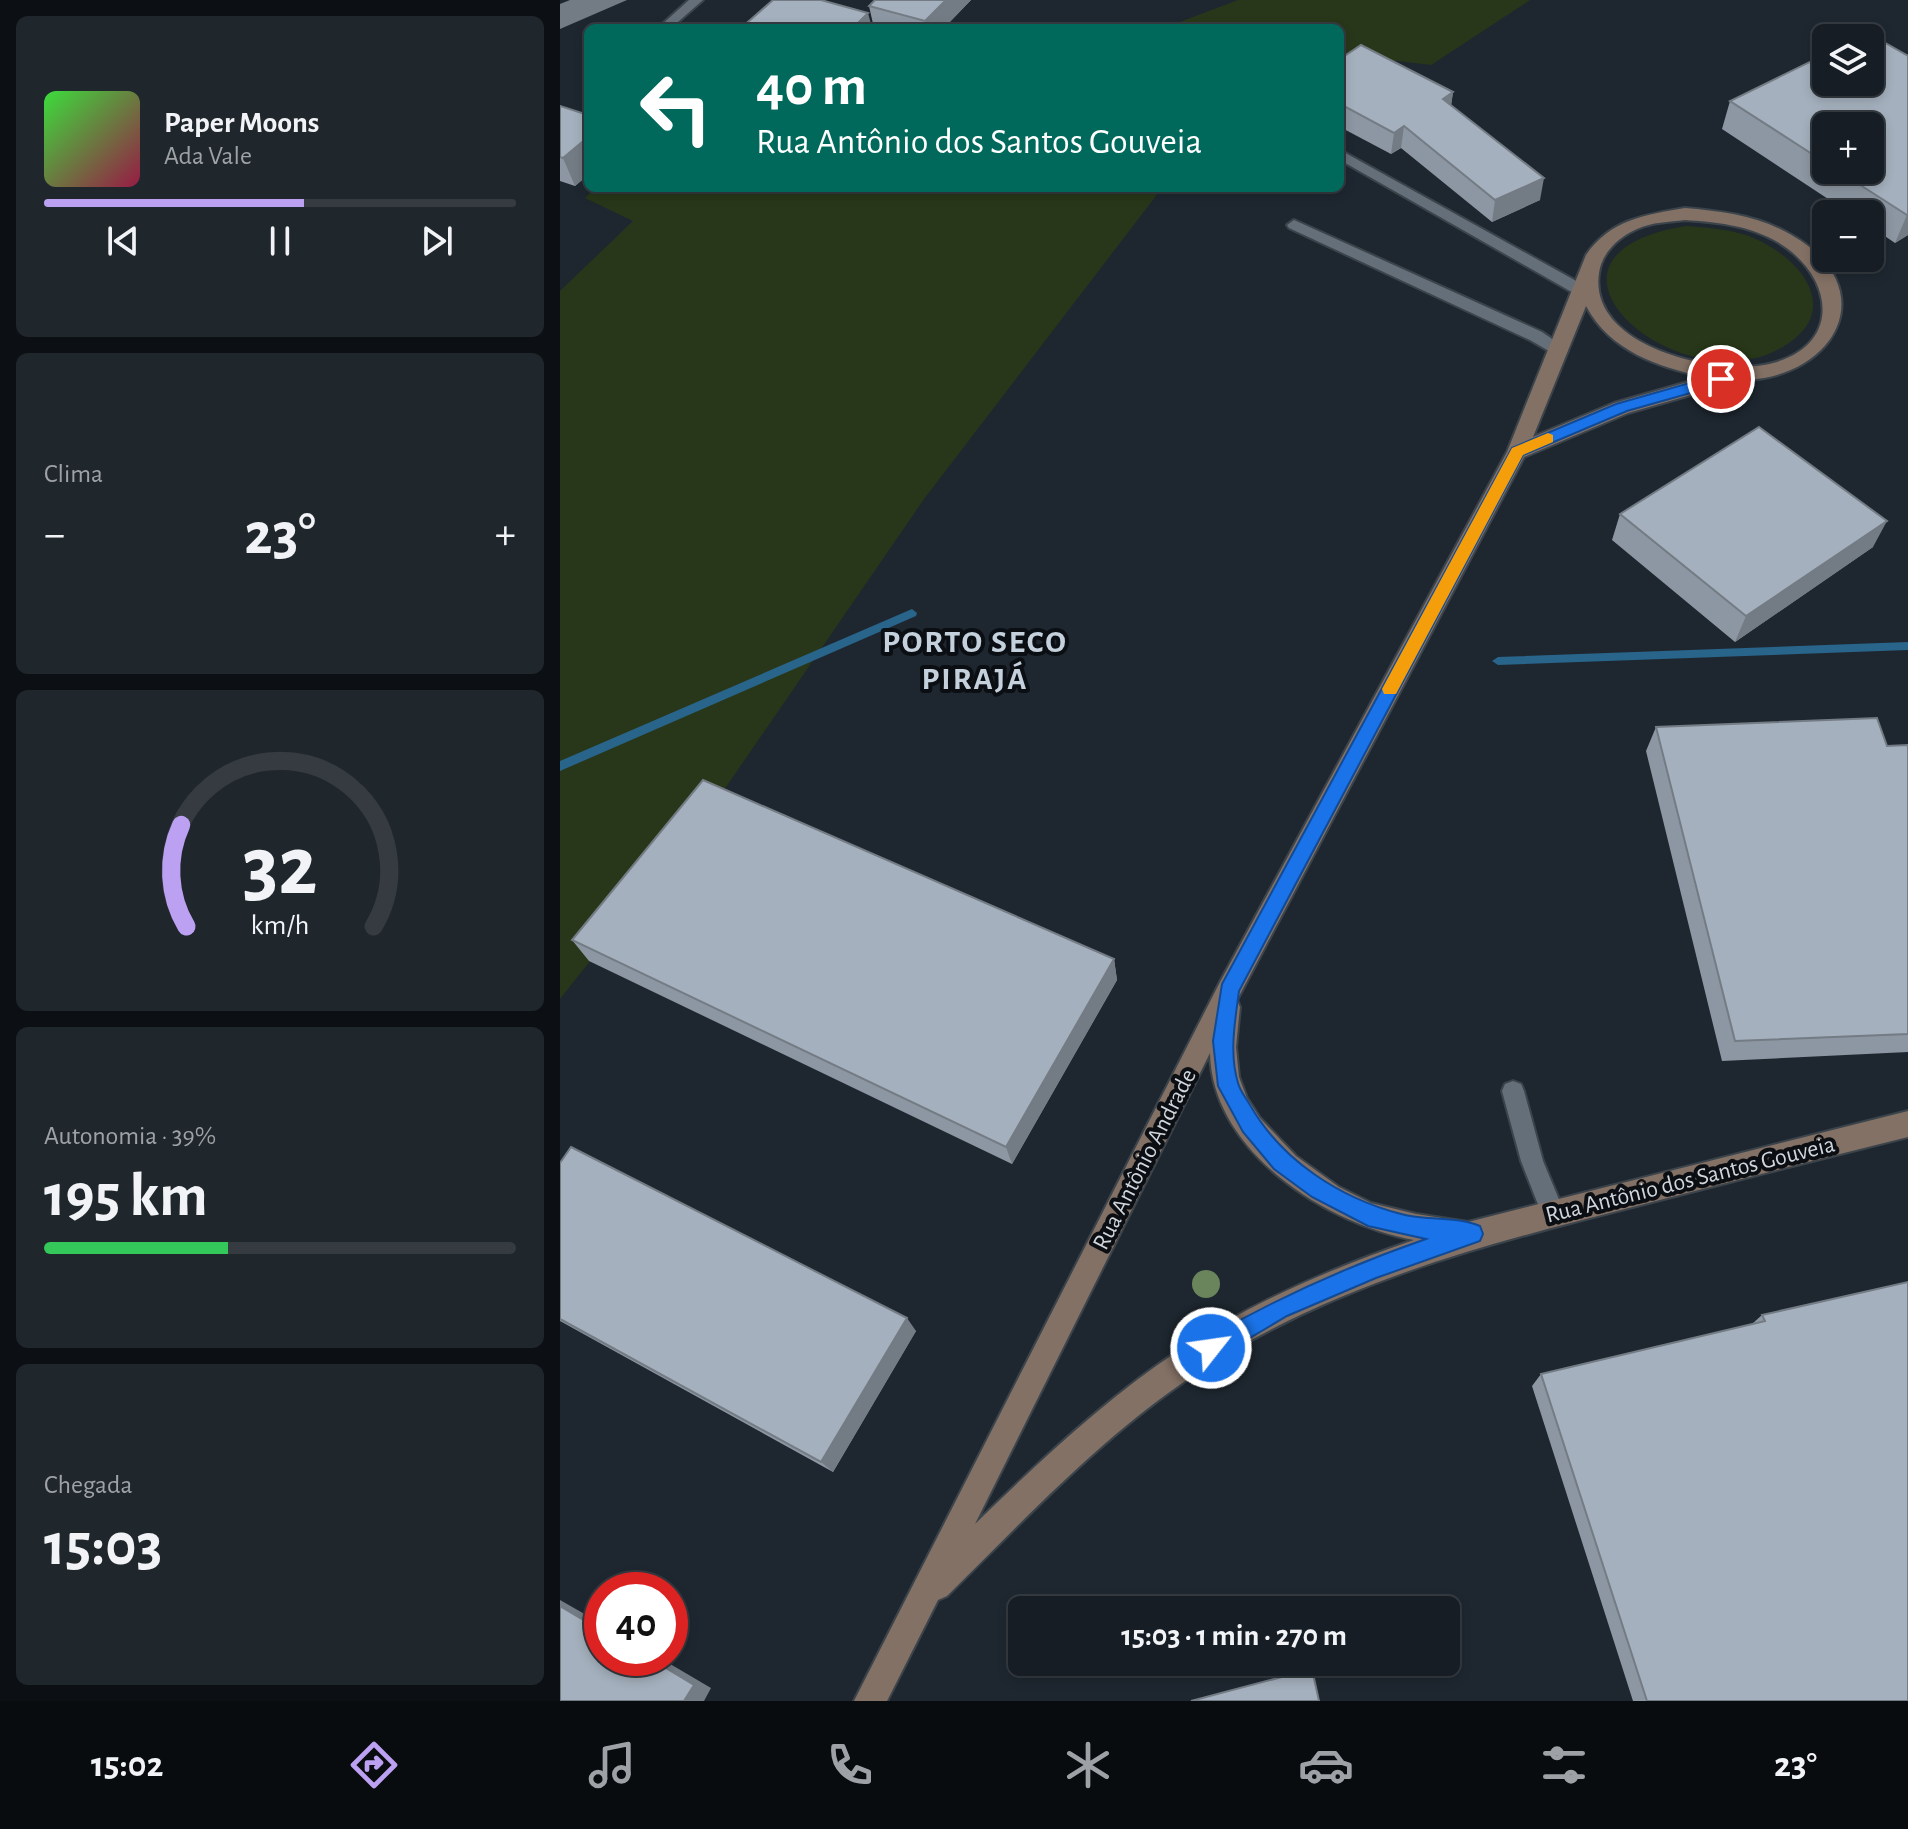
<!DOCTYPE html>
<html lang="pt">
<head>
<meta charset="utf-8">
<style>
  :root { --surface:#161d24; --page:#1f262c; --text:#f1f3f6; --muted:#9ea2a6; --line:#353b41; --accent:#bca0f2 }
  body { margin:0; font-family:"Alegreya Sans",sans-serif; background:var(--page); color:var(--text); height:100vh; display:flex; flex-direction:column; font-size:30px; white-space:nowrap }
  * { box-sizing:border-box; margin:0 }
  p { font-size:26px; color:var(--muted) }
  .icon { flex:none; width:44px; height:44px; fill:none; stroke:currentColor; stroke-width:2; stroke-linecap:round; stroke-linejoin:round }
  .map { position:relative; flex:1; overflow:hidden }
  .details { display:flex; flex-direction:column; gap:16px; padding:16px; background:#0c1014; width:560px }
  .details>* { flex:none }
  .hud { position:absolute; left:24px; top:24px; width:760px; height:168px; border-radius:12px; box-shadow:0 4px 12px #0003,0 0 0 2px var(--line); background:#00695c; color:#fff; overflow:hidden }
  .buttons { position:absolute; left:1252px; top:24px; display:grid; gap:16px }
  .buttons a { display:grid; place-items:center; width:72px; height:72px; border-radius:12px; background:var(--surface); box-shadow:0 4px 12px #0003,0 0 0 2px var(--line); font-size:40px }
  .speed { position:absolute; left:24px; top:1572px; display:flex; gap:16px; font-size:40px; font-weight:700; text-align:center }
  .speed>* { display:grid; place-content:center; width:104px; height:104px; border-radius:50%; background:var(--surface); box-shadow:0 4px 12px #0003,0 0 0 2px var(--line); line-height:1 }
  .speed .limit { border:12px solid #d22; background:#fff; color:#111 }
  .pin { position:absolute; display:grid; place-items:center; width:68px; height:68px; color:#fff; margin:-34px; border:4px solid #fff; border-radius:50%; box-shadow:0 2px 8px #0007 }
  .me { position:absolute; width:88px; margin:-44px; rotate:60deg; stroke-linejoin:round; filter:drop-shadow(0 0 6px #0008) }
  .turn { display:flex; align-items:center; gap:28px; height:168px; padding:0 40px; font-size:36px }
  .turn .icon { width:104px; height:104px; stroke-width:2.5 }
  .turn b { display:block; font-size:56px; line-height:68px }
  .big { font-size:60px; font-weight:700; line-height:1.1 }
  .details .tile { flex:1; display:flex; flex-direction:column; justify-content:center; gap:12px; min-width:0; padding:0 28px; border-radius:12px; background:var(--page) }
  .details .dial { align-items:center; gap:0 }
  .dial svg { height:208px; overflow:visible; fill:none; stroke:var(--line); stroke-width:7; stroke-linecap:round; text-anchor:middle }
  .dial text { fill:var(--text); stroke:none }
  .song { display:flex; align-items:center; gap:24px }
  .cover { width:96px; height:96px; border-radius:12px; background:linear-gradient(135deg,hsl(120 70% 55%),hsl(340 70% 35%)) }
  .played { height:8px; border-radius:4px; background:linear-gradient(90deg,var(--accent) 55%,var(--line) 55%) }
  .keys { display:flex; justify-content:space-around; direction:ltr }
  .heat { display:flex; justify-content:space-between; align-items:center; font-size:44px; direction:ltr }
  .charge { height:12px; border-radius:6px; background:linear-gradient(90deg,#34c759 39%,var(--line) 0) }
  .trip { position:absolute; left:448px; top:1596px; width:452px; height:80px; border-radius:12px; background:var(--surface); box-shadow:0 4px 12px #0003,0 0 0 2px var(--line); font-weight:700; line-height:80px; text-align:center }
  .tab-bar { display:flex; height:128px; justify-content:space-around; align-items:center; background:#090c0e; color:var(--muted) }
  .tab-bar .icon { width:56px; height:56px }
  .tab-bar .selected { color:var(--accent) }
  .tab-bar b { font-size:36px; color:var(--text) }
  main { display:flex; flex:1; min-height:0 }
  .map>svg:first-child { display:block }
</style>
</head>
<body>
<main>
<section class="details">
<div class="tile">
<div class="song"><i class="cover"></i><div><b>Paper Moons</b><p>Ada Vale</p></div></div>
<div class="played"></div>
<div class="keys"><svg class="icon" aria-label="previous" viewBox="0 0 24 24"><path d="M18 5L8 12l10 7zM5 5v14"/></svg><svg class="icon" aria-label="pause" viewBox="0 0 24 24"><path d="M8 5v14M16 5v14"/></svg><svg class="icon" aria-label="next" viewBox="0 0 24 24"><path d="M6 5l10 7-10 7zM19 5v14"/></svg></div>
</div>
<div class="tile"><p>Clima</p>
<div class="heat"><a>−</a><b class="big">23°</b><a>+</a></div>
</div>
<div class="tile dial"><svg viewBox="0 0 100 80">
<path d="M14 69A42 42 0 1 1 86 69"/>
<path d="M14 69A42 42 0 0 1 12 30" stroke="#bca0f2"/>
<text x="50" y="56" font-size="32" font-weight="700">32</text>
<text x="50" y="72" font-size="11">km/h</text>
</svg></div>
<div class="tile"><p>Autonomia · 39%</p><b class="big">195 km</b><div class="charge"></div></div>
<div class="tile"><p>Chegada</p><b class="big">15:03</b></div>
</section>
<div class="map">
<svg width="1348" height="1701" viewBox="0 0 1348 1701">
  <rect width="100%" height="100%" fill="#1e2730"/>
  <path fill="#283719" d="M678,0H970L871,65L780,54V28H604Z
    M35,188H602L364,499L155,803L0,999V291L73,221L25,198Z
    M1126,226C1150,228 1175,229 1198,240C1252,266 1282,320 1213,352C1111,399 948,255 1126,226Z"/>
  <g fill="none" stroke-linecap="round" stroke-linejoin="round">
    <path fill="#29648a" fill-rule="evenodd" d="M352,609L357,613L356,616L0,771V761Z
      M1348,642V650L938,665L932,661L938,657Z"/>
    <g stroke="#3b434b" stroke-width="4">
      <path id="lane" d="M129,0H143L111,28H98Z
        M780,150L1027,287L1030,291L1027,295H1017L780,160Z
        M734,220L982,332L1008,350L1006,354H994L970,340L729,228L727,225Z
        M953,1081L961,1084L964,1091L983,1161L1005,1214L1001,1222L993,1225L985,1222L961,1161L942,1091L945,1084Z"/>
    </g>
    <g stroke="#3b434b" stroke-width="4">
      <path id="secondary" d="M1125,208C1159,211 1195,215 1226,232C1330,287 1274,385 1171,380L1169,384L1068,413L964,457L677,1000L680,1007L676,1047L679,1077L687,1098L700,1118L736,1156L779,1187L811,1203L856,1214L908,1222L1348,1111V1137C1252,1161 1157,1185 1061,1210C914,1247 768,1287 640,1371C545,1433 467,1517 387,1596L378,1600L327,1701H294L660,982L947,452L1026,255C1051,219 1085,215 1125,208ZM1125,220C1155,222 1186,225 1214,240C1276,274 1285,350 1204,365C1151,374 1028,346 1039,273C1042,252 1059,237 1077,229C1092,222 1109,222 1125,220ZM1026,306C1050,351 1098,367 1145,377L1054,403L973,437ZM650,1053C652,1152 767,1224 854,1240C772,1268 690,1303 618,1351C544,1400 479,1462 415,1524Z"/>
    </g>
    <use href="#lane" fill="#646f7a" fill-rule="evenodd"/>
    <use href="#secondary" fill="#847165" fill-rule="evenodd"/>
  </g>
  <circle fill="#6a855c" cx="646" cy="1284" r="14"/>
  <path fill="#8d97a3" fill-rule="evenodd" d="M315,0H411L384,28H314L309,6Z
    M1348,56V235L1335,243L1310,226V214H1291L1162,129L1170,101ZM1266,126L1310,170H1266Z
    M780,59L893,92L891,105L980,200L932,222L841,148L831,154L780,127Z
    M0,106L28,115V175L15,186L0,181Z
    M1060,514L1313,547L1175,642L1052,540Z
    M1096,727L1327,746L1348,745V1052L1162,1061L1086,751Z
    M12,940L554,959L557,980L452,1164L29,961Z
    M0,1163L356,1331L273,1472L0,1321Z
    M1202,1315L1348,1701H1073L972,1386L981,1374L1192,1324Z"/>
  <path fill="#737b84" d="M10,0H67L0,29V4Z
    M386,0H411L384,28H367L365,21Z
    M308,13L312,28H293Z
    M893,92L890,114L883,99Z
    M844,126L841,148L831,154L834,133Z
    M28,137V175L15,186L3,158Z
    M984,178L980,200L932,222L935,200Z
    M1348,214V235L1335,243L1347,215Z
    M1327,521L1313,547L1175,642L1186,616Z
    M554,959L557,980L452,1164L446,1147Z
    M347,1318L356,1331L273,1472L261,1462Z
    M0,1600L42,1624V1631L0,1606Z
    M89,1658H100L151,1688L144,1701H124Z"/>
  <path fill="#a4b0bd" stroke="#737b84" stroke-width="2" d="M213,0H261L308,13L293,28H181Z
    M315,0H386L365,21L309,6Z
    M1308,33L1348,56V214L1347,215L1277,170H1310V126H1266V163L1170,101L1266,54V82H1310V38H1297Z
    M801,45L893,92L883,99L984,178L935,200L844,126L834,133L780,104V59Z
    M0,106L28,115V137L3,158L0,157Z
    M1199,427L1327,521L1186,616L1060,514Z
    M1317,718L1327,746L1348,745V1034L1175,1041L1096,727Z
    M143,780L554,959L446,1147L12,940Z
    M11,1147L347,1318L261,1462L0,1319V1163Z
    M1348,1282V1701H1087L981,1374L1205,1321L1202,1315Z
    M0,1606L42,1631V1658H89L134,1685L124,1701H0Z
    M752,1669L759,1701H631Z"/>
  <path fill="#1a73e8" stroke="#114b97" stroke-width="2" d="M1161,374L1166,375V383L1067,411L963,455L679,991C675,1021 669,1054 678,1083C680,1091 686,1098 690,1105C722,1161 780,1198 841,1214C866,1221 896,1216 920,1226L923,1234L920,1241L816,1278L727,1316L659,1356L651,1359L644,1356L640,1348L644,1340C715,1299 788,1266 866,1239L808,1226L752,1197L714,1169L683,1132L658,1086L653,1041L662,984L952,448L1056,404Z"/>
  <path fill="#f59e0b" d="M988,433L993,435V442L963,455L836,694H824L822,689L952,448Z"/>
  <g text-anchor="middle" stroke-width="8" stroke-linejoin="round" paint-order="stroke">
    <g font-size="24" fill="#d0d6dc" stroke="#0b0f13">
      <text transform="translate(584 1159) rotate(-63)" y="8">Rua Antônio Andrade</text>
      <text transform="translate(1130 1179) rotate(-14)" y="8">Rua Antônio dos Santos Gouveia</text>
    </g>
    <g font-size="32" font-weight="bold" letter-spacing="2" fill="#c4d1dd" stroke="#0b0f13">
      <text x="415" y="652">PORTO SECO<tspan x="415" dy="37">PIRAJÁ</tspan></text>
    </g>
  </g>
</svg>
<div class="buttons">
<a><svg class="icon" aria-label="layers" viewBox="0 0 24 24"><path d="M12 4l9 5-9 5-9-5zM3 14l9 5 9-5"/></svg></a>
<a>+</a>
<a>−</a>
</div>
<div class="speed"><div class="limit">40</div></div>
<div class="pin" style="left:1161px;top:379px;background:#d93025"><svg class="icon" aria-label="arrive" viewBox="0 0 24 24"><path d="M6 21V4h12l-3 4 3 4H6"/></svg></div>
<svg class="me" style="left:651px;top:1348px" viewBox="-20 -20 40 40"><circle r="17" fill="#1a73e8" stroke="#fff" stroke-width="3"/><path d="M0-11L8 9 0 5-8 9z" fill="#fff"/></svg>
<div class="trip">15:03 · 1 min · 270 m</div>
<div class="hud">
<div class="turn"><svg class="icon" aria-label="left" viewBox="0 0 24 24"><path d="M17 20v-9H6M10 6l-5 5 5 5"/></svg><div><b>40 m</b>Rua Antônio dos Santos Gouveia</div></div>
</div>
</div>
</main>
<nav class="tab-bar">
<b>15:02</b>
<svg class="icon selected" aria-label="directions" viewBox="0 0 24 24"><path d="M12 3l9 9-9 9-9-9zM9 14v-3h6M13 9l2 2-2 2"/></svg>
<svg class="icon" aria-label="music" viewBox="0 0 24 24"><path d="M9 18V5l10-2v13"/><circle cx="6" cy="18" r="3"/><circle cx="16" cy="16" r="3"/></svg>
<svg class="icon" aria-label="phone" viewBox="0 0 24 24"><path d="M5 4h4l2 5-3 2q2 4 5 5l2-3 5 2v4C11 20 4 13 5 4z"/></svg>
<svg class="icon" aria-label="climate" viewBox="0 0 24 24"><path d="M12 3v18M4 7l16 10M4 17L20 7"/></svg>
<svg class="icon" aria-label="car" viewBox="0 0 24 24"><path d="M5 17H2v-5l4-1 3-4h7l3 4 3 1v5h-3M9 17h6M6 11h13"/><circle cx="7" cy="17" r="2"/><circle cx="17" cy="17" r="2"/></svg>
<svg class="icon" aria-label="filters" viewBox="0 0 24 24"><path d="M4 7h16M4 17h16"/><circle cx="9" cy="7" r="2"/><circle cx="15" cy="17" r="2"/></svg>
<b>23°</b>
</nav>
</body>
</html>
